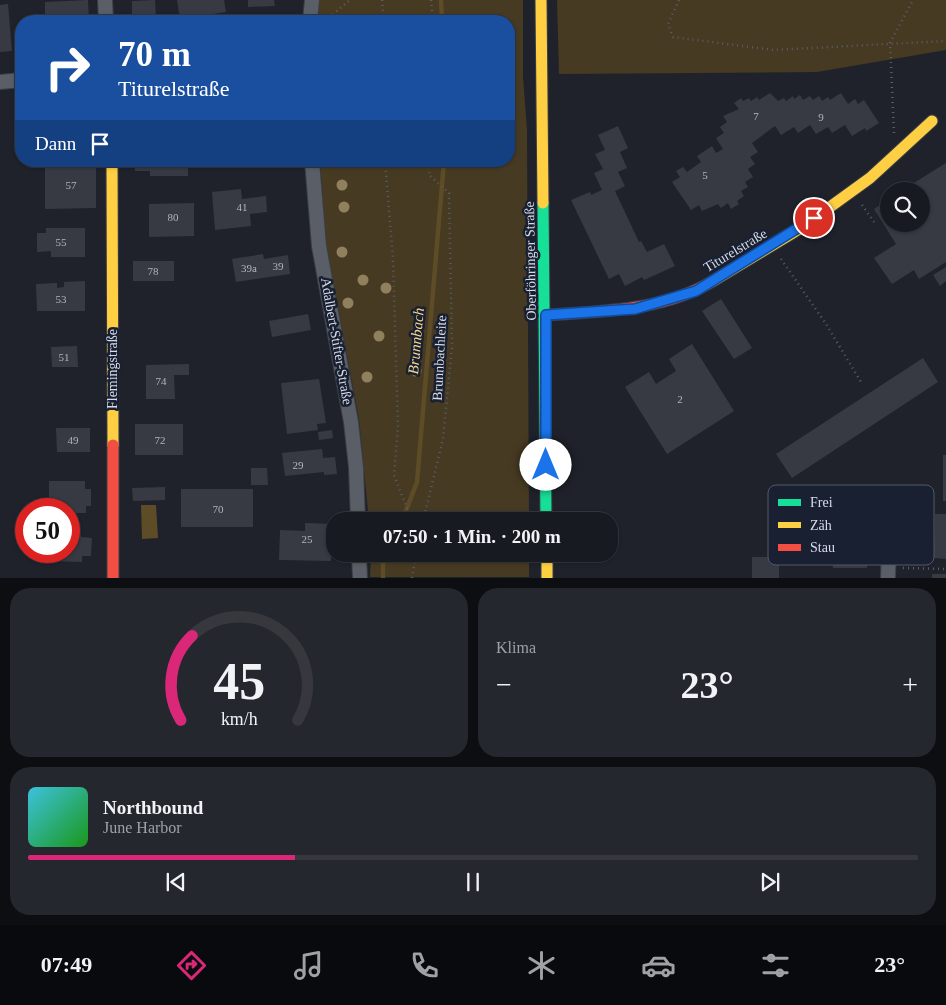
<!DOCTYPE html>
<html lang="de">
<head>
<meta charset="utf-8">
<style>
  :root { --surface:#171a20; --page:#24272d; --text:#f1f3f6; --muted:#9ea1a5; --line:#36383e; --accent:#db2777 }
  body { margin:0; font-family:"Times New Roman",serif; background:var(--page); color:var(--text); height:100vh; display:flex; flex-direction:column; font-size:19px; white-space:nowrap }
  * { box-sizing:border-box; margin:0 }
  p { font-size:16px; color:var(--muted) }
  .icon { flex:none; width:28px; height:28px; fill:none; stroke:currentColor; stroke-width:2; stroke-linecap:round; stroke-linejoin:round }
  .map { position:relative; height:578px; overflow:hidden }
  .panel { display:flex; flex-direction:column; gap:10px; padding:10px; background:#0d0e12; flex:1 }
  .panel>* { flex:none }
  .hud { position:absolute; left:15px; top:15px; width:500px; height:152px; border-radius:20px; box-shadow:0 1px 4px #0004,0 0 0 1px var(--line); background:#1a4fa0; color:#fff; overflow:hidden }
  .tools { position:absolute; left:880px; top:182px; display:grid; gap:10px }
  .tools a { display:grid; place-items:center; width:50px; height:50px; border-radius:50%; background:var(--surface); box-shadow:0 1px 4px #0004,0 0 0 1px var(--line); font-size:25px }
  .speed { position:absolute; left:15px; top:498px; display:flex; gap:10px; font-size:25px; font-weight:700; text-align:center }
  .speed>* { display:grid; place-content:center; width:65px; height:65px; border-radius:50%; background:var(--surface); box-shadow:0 1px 4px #0004,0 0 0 1px var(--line); line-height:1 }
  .speed .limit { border:8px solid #d22; background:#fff; color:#111 }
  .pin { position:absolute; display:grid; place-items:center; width:42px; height:42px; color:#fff; margin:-21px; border:2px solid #fff; border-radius:50%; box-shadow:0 1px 5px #0007 }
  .me { position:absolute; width:55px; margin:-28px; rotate:0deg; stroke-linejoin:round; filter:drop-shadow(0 0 4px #0008) }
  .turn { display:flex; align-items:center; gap:18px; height:105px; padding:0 20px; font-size:22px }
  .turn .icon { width:65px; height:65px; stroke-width:2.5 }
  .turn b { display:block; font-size:35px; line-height:42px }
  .then { display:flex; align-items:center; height:48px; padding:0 20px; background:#0003; gap:10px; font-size:19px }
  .big { font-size:38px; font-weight:700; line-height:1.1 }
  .panel .tile { flex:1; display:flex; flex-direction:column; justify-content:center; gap:8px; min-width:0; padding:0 18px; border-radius:20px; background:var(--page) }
  .panel .dial { align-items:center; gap:0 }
  .dial svg { height:130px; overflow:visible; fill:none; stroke:var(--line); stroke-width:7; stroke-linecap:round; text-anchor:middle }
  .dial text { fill:var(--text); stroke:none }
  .song { display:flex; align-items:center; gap:15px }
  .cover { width:60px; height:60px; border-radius:8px; background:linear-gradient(135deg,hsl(190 70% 55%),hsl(120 70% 35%)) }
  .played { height:5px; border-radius:2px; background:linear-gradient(90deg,var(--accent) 30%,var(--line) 30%) }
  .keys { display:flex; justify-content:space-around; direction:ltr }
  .heat { display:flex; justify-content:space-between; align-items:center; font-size:28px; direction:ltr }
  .panel .tiles { flex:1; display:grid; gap:10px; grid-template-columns:1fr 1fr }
  .tile:last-child { grid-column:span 2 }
  .trip { position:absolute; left:326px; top:512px; width:292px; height:50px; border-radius:20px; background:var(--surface); box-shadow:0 1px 4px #0004,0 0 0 1px var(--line); font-weight:700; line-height:50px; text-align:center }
  .dock { display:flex; height:80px; justify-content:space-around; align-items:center; background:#090a0d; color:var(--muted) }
  .dock .icon { width:35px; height:35px }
  .dock .active { color:var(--accent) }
  .dock b { font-size:22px; color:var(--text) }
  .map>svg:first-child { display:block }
</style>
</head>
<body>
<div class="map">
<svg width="946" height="578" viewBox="0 0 946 578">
  <rect width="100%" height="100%" fill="#1f222b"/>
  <path fill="#463a22" d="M317,0H523V77L527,130L529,521H369L359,419L326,243L320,161H509V21H316Z
    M557,0H946V50L817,72L559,74Z
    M371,554H529V577H370Z"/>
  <path fill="#5d4c26" d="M141,505H156L158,538L142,539Z"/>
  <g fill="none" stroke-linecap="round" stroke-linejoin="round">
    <path stroke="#5d4c26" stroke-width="4.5" d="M441,0L442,21
      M402,521L417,482L444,161
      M383,578V554"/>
  </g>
  <path fill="#383a43" d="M88,0L89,21H45V2Z
    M155,0L156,21H132V1Z
    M177,0H224L226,12L180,19Z
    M248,0H274L275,6L248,7Z
    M8,4L12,51L0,52V5Z
    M770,93L778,101L784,98L786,101L793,96L794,99L800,95L803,100L810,96L813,100L819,96L822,101L828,97L830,100L841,93L848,104L855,99L858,104L864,100L879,123L866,131L865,128L852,136L845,125L832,133L828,127L816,134L810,125L798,133L794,127L781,135L775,126L752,143L758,152L750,157L755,164L748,169L753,177L745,182L748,187L741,191L744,196L737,201L739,204L731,209L728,203L721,208L718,204L702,211L699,205L691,210L672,182L680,177L676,171L683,167L687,172L701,162L697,156L712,146L716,153L723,149L716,138L724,133L720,127L727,122L723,116L739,109L734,103L741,98L743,101L749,98L751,101L757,97L759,100Z
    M618,126L628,148L620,152L627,168L618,172L625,186L615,191L639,242L641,241L647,252L664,244L675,266L644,280L642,277L625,286L619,274L609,279L571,200L590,192L591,195L602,190L594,173L603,169L595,154L605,150L598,135Z
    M45,161H96V208L45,209Z
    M135,161H188V176H150V171H135Z
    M946,163V262L919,279L914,270L892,284L874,258L896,244L874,209L889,199V224H921V191H901Z
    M241,189L242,199L266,196L267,212L250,214L251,226L215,230L212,192Z
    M194,203V236L149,237V204Z
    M46,228H85V257H51V251L37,252V233H46Z
    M263,254L264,259L288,255L290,274L236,282L232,259Z
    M133,261H174V281H133Z
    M946,267V281L940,286L933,275Z
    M85,281V311H37L36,284L57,283V288L64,287V282Z
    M721,299L752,348L734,359L702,311Z
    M308,314L311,330L272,337L269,321Z
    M692,344L734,411L667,454L625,387L649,372L656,384L676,371L669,359Z
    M77,346L78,367H52L51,347Z
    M923,358L938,382L792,478L776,454Z
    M189,364V375H174L175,399H146V365Z
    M319,379L326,423L317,424L318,430L287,434L281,383Z
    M135,424H183V455H135Z
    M56,428H90V452H57Z
    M332,430L333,438L319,440L318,432Z
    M322,449L323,458L335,457L337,474L324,475V472L285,476L282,453Z
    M943,455H946V501H943Z
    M251,468H267L268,485H251Z
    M49,481H85V489H91V506H86V513H69V509H49Z
    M165,487V500L133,501L132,488Z
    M181,489H253V527H181Z
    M935,514H946V559L934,558Z
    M833,519H867V568H833Z
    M305,523L332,524L331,561L279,560L280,530L305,531Z
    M69,533H81V537L92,538L91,556H82V562L46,561V555H36V551H69Z
    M752,557H779V578H752Z
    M932,574H946V578H932Z"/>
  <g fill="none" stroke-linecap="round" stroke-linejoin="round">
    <g stroke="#3b3e46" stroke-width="16">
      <path id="street" d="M105,0L106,21
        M310,21L312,0
        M0,82L21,80
        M312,161L319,246L351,422L356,467L358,521
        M359,554L360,578
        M888,578L889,542"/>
    </g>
    <g stroke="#3b3e46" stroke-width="13">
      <path id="fast" d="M543,203L546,521"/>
    </g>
    <g stroke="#3b3e46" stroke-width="13">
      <path id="slow" d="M541,0L543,203
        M112,161L113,445
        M713,281L801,228L870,178L932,121
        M547,554V578"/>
    </g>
    <g stroke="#3b3e46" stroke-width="13">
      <path id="jam" d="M546,315C603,311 663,311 713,281
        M113,445V578"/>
    </g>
    <path stroke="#5a5e65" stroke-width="2.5" stroke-dasharray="1 4" stroke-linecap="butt" d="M382,0L384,21
      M431,0L433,21
      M679,0L668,24L673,37L773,50L946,41
      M325,21L350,0
      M894,133L890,43L913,0
      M385,161L393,259L398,427L394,475L412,521
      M862,205L874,222
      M781,259L826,324L861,382
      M423,521L443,439L452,346L449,193L429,175L431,161
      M867,534H871V543H874
      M867,557L875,556
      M903,568L946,569
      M412,578L416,554"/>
    <use href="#street" stroke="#5a5e66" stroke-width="14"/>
    <use href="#fast" stroke="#16e098" stroke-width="11"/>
    <use href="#slow" stroke="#ffcf43" stroke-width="11"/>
    <use href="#jam" stroke="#f24e42" stroke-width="11"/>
  </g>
  <g fill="#90805d">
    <circle cx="342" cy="185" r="5.5"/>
    <circle cx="344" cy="207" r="5.5"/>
    <circle cx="342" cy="252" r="5.5"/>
    <circle cx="363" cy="280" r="5.5"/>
    <circle cx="386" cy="288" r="5.5"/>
    <circle cx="348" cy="303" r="5.5"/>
    <circle cx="379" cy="336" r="5.5"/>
    <circle cx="416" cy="371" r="5.5"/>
    <circle cx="367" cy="377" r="5.5"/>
  </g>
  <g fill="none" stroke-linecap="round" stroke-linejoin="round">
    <g stroke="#114b97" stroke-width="12">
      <path id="route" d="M546,465V315L635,309L696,291L814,218"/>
    </g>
    <use href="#route" stroke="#1a73e8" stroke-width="9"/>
  </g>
  <g text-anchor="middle" stroke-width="5" stroke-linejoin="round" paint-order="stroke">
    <g font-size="11" fill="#afb4bf">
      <text x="756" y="120">7</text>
      <text x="821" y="121">9</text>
      <text x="705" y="179">5</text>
      <text x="71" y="189">57</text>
      <text x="242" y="211">41</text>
      <text x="173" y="221">80</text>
      <text x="61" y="246">55</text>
      <text x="278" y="270">39</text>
      <text x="249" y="272">39a</text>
      <text x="153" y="275">78</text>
      <text x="61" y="303">53</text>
      <text x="64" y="361">51</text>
      <text x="161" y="385">74</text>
      <text x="680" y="403">2</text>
      <text x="73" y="444">49</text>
      <text x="160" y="444">72</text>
      <text x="298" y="469">29</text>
      <text x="218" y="513">70</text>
      <text x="307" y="543">25</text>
    </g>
    <g font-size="14" fill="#d7dce8" stroke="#192031">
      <text transform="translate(735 250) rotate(-31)" y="5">Titurelstraße</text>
      <text transform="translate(530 261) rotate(-91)" y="5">Oberföhringer Straße</text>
      <text transform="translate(337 341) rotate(80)" y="5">Adalbert-Stifter-Straße</text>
      <text transform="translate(439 358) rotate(-87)" y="5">Brunnbachleite</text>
      <text transform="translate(112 369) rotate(-90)" y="5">Flemingstraße</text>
    </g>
    <g font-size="15" font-style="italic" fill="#f7d68f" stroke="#192031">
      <text transform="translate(416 341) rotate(-85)" y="5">Brunnbach</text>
    </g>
  </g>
  <rect x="768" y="485" width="166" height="80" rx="8" fill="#192031" stroke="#525868" stroke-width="1"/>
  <rect x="778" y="499" width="23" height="7" fill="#16e098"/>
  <rect x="778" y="522" width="23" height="6" fill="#ffcf43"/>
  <rect x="778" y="544" width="23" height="7" fill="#f24e42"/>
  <g font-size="14" fill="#d7dce8">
    <text x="810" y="507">Frei</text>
    <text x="810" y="530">Zäh</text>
    <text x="810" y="552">Stau</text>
  </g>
</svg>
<div class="tools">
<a><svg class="icon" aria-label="search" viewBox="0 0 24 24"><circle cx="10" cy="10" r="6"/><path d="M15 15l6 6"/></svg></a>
</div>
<div class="speed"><div class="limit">50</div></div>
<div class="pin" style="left:814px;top:218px;background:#d93025"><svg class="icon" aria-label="arrive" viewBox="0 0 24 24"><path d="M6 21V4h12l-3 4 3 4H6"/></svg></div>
<svg class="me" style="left:546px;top:465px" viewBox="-20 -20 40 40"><circle r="19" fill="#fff"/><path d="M0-13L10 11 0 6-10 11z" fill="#1a73e8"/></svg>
<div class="trip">07:50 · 1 Min. · 200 m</div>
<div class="hud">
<div class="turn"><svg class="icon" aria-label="right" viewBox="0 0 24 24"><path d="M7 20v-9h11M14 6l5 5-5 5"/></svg><div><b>70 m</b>Titurelstraße</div></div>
<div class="then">Dann<svg class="icon" aria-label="arrive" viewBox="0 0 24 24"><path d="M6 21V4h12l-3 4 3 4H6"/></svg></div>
</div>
</div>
<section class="panel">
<div class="tiles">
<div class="tile dial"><svg viewBox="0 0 100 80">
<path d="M14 69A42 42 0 1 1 86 69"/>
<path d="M14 69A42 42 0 0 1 21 17" stroke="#db2777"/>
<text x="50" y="56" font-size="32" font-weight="700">45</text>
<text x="50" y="72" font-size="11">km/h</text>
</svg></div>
<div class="tile"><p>Klima</p>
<div class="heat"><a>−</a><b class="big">23°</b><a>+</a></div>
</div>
<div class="tile">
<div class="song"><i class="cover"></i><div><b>Northbound</b><p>June Harbor</p></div></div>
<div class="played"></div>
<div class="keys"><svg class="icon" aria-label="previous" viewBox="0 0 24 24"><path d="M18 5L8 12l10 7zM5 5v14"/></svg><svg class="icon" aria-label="pause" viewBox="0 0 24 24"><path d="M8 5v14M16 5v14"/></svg><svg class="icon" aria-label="next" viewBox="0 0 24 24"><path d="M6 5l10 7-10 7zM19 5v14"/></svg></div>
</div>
</div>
</section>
<nav class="dock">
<b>07:49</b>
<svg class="icon active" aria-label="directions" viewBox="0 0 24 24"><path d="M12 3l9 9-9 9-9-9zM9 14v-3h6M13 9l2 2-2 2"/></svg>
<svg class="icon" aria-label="music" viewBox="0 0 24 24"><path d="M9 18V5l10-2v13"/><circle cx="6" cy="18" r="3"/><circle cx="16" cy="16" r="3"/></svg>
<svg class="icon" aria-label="phone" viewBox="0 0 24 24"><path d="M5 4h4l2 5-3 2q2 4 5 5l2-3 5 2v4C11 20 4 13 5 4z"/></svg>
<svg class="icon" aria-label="climate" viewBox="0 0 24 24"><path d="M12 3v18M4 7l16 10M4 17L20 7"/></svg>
<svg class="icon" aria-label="car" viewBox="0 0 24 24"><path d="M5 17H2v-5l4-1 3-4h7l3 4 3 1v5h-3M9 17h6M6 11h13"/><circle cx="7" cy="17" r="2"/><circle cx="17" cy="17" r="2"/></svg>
<svg class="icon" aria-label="filters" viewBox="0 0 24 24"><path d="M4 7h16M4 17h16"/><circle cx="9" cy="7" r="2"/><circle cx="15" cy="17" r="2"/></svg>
<b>23°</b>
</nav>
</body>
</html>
